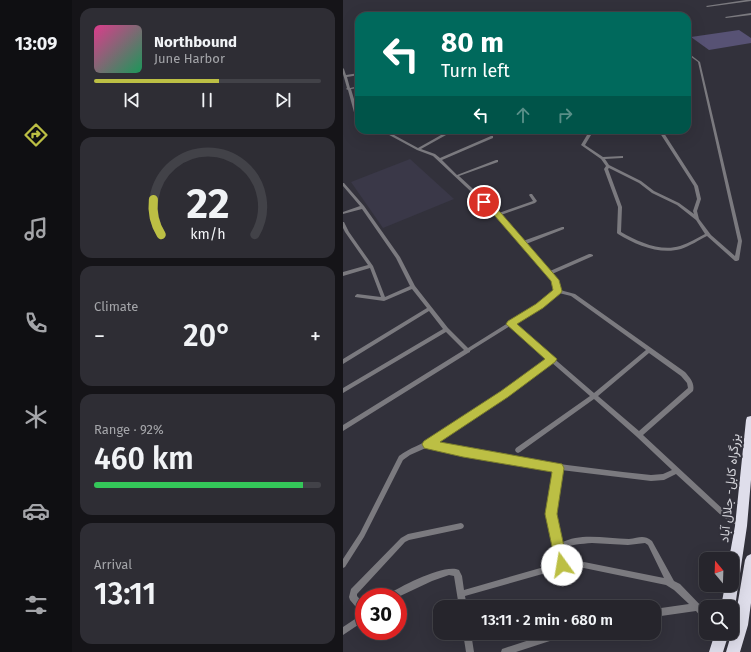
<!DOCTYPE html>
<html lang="en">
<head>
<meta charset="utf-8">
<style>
  :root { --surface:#26252c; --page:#2e2d34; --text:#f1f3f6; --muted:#a4a5a9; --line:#424248; --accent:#bcbf44 }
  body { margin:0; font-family:"Fira Sans",Vazirmatn,sans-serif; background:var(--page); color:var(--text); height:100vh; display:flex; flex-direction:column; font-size:15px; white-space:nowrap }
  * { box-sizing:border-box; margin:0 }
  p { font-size:13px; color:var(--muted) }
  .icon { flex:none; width:22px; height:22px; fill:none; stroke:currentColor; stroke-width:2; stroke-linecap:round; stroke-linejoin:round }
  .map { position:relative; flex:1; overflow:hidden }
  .side { display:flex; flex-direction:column; gap:8px; padding:8px; background:#151418; width:271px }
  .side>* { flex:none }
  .guide { position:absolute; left:12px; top:12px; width:336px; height:122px; border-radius:12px; box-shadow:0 4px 16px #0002,0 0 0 1px var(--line); background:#00695c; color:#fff; overflow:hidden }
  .needle { width:26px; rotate:341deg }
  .tools { position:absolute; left:356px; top:552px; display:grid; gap:8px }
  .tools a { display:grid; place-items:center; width:40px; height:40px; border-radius:8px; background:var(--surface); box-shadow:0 4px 16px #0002,0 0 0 1px var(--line); font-size:20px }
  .speed { position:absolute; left:12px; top:588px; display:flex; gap:8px; font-size:20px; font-weight:700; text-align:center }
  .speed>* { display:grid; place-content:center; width:52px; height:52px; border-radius:50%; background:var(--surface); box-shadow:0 4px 16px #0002,0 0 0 1px var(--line); line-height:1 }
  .speed .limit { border:6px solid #d22; background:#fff; color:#111 }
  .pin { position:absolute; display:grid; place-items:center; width:34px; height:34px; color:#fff; margin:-17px; border:2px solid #fff; border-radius:50%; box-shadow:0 1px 4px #0007 }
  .me { position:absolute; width:44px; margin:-22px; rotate:347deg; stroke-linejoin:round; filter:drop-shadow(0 0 3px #0008) }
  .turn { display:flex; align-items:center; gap:14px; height:84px; padding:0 20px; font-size:18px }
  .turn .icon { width:52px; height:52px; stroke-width:2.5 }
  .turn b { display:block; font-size:28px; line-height:34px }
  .lanes { display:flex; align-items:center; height:38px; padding:0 20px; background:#0003; justify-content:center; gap:20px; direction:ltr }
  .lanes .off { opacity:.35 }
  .big { font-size:30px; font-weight:600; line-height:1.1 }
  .side .tile { flex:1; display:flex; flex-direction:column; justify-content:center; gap:6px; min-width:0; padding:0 14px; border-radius:12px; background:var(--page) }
  .side .dial { align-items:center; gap:0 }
  .dial svg { height:104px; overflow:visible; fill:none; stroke:var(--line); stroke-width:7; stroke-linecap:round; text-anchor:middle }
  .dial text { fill:var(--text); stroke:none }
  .song { display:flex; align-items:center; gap:12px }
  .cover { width:48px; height:48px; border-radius:6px; background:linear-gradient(135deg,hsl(330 70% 55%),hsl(150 70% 35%)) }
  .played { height:4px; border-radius:2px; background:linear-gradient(90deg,var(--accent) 55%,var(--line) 55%) }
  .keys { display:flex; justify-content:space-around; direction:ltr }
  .heat { display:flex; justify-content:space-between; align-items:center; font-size:22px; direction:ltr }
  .charge { height:6px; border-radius:3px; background:linear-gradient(90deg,#34c759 92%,var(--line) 0) }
  .trip { position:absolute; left:90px; top:600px; width:228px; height:40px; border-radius:12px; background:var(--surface); box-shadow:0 4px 16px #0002,0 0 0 1px var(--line); font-weight:600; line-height:40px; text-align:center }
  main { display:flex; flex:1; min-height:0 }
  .dock { display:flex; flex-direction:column; width:72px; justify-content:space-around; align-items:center; background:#0f0f12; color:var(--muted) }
  .dock .icon { width:28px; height:28px }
  .dock .on { color:var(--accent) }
  .dock b { font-size:18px; color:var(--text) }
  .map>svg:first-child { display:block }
</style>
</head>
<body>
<main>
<nav class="dock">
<b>13:09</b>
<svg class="icon on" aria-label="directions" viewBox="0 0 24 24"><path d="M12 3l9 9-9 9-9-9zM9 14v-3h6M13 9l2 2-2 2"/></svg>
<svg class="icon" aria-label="music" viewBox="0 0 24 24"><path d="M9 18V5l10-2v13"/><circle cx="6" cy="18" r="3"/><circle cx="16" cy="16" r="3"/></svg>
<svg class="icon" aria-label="phone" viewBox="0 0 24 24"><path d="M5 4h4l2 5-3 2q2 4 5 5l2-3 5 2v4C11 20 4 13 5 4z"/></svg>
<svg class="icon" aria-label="climate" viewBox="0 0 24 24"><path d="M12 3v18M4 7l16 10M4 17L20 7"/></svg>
<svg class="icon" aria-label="car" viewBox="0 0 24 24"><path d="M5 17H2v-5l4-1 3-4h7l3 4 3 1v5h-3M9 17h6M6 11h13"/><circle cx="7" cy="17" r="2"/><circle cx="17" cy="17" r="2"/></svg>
<svg class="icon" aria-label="filters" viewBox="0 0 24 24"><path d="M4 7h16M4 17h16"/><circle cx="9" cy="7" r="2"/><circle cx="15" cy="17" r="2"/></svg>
</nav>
<section class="side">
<div class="tile">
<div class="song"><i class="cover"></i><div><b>Northbound</b><p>June Harbor</p></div></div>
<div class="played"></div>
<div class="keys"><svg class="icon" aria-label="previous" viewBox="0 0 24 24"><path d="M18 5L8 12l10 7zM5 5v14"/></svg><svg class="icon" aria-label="pause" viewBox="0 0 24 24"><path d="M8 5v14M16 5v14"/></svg><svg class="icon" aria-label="next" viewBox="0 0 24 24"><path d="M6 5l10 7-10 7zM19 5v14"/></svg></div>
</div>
<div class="tile dial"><svg viewBox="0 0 100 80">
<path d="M14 69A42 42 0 1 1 86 69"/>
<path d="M14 69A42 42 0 0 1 8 42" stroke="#bcbf44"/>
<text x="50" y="56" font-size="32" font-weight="700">22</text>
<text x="50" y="72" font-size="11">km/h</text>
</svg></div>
<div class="tile"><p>Climate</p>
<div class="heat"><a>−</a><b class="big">20°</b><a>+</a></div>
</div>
<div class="tile"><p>Range · 92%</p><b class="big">460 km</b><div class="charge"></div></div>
<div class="tile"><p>Arrival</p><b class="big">13:11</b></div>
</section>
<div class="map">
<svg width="408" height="652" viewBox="0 0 408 652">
  <rect width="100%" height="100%" fill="#32313b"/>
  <path fill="#3a3848" d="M67,159L111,199L40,228L8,182Z"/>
  <path fill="#575274" d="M396,30L408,38V43L366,50L348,37Z"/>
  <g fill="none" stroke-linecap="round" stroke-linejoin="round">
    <path fill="#7b7a7f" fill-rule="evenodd" d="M403,0H408V1L364,7L363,6Z
      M408,13V15L383,18L382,17Z
      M344,52L357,62L399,241L396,260L394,261H392L364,236C356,240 347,246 338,249C317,255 293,245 275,234L274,233L275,207L261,169L263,166L258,159L238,145L247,130H251L242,145L260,157L280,156V158H279L262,159L266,165L298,181L311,191L336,203L351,214L350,211L354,199L351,186L315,130H319L355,186L358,199L354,211L356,219L368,235L392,256L395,241L355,62L344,54ZM266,168L296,183L309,193L334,205L353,220L362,234C354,238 346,243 337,246C318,252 295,242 278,232L279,207L265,169Z
      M0,68L1,69L3,75L16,73V75L4,77L7,88L16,86V88L8,89L16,116V118L12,116L5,90L3,89L4,88L0,74Z
      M37,130H42L49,134L58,130H63L51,135L75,148L107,130H112L78,149L92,154L97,158L148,136H150V138L99,160L114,175L153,160H155V162L116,176L156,213L190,201L186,195L187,194H189L194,201L192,203L158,215L180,241L219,227H221V229L183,244L207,271L246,254H248L250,255V256L209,274L214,280L217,290L232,294L342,372C347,378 352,383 350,391L300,435L384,513L399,522L400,524L399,526L397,527L395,526L380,517L333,474L321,480L308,481L218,470L211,514L218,543C239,532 263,539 286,539C296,538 300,534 309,541L331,581L337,584L363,611V620L360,619L353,611L311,617V609L346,604L331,590L323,585L236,567H224L122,596L124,607H116L111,576L106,575L89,581L55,597H44L45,594C59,586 102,563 116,570L119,576L121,590L215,563L205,514L212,469L140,458L85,447L67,455L60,460L21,537L2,567L0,568V559L17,533L56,456C66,448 80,444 91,437C130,412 168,386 205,359L167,326L127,351V352L125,353L0,431V425L121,350L103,332L0,393V388L100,329L86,311L0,364V359L84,308L69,289L41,301L12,297V296L14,294L38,297L27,268L0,276V272L25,265L2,232L0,228V222H1L6,232L30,266L42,297L67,286L53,258L19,209L0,214V212L17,206L0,186V183H1L21,206L57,257L72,286L105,328L125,348L194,305L213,290L210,280L154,216L90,156L74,150ZM216,293L228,296L303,350L251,393L171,324L198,307ZM306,353L338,376L344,383L345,388L296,431L255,396ZM208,362L247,396L173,448L172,450L173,452L175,453L177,452L251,399L294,437L329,470L320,474L308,475L280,472L224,465L168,457L92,443L153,401ZM249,543L285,545L302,543L305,545L321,578L236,561H222L219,549C228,544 238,544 249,543Z
      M118,523L120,524L121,526L120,528L118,529L66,540L62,542L14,594V596L21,604V621L0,635V627L21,613H18L7,600L6,597L8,589L58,538L65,534Z
      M120,633H128L131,652H123Z
      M208,633H223L222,636L219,637L173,652H158L159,649L162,648Z"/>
    <path fill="#dfdeeb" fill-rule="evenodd" d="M408,416V480L404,526L392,607L389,612V607H378L382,585H389V559H386L392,526L403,420L404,417Z
      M408,554V603L405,625L397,652H383L391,625L402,560L404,556Z
      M372,633H386L380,652H366Z"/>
  </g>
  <path fill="#bcbf44" stroke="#7a7c2c" d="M138,200H143L158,213L216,280L219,291L218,293L200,308L174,324L214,359L212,362L165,397L97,442L219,464L221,468L214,514L225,565L223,570L219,572L214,570L213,565L202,514L209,472L120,457L85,449L81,448L79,444L81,441L158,391L202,359L163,324L165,321L193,304L210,290L208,281L152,216L138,204Z"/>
  <g text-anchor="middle" stroke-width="4" stroke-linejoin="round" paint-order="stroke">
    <g font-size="13" fill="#d3d3d9" stroke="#32313b">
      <text transform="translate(386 488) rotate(-84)" y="5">بزرگراه کابل- جلال آباد</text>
    </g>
  </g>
</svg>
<div class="tools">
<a><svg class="needle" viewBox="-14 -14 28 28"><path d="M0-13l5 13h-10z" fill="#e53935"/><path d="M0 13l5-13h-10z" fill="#a4a5a9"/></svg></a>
<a><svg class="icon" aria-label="search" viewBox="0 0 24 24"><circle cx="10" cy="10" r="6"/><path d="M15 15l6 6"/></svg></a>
</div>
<div class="speed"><div class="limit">30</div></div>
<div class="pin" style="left:141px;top:202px;background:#d93025"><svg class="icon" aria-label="arrive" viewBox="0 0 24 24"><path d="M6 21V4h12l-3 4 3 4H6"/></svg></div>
<svg class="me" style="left:219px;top:565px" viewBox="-20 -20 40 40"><circle r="19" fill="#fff"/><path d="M0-13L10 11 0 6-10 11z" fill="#bcbf44"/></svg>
<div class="trip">13:11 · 2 min · 680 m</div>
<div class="guide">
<div class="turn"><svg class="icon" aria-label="left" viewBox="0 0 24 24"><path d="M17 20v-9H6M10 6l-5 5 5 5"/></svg><div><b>80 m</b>Turn left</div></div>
<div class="lanes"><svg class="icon" aria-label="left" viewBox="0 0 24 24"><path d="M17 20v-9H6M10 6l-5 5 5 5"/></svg><svg class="icon off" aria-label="ahead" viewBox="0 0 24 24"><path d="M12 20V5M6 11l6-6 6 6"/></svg><svg class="icon off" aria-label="right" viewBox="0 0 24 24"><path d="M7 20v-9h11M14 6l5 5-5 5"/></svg></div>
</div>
</div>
</main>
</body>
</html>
